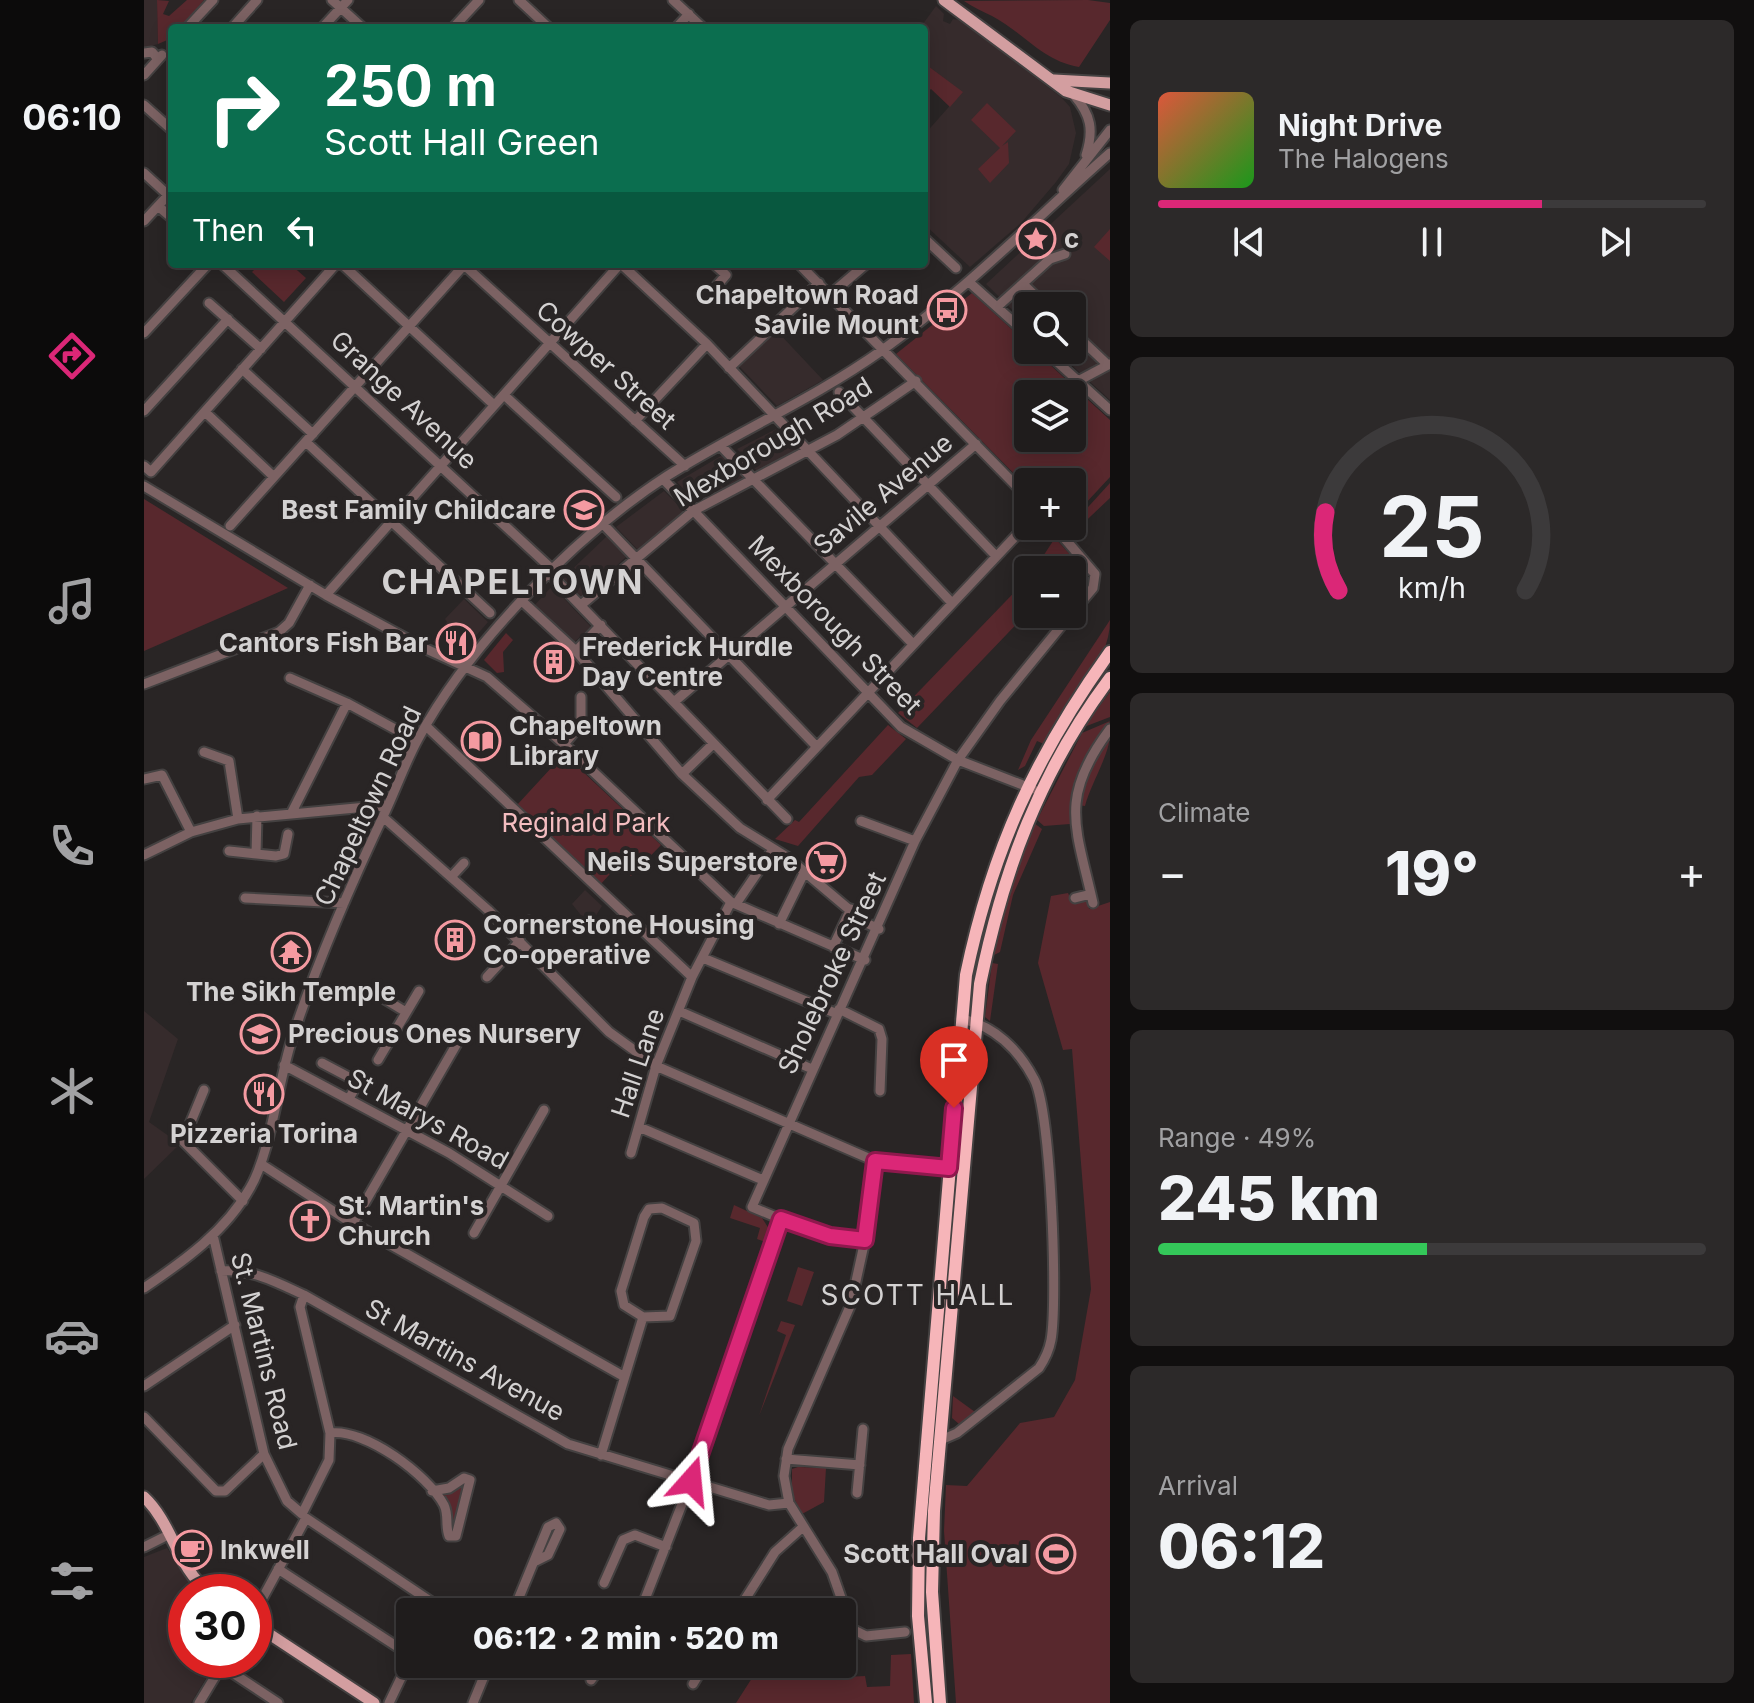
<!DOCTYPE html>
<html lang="en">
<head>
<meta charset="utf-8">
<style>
  :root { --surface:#1f1c1c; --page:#2c2929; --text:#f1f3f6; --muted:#a1a1a3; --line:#3c3a3b; --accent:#db2777 }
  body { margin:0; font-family:Inter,sans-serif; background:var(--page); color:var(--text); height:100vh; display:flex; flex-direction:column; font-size:30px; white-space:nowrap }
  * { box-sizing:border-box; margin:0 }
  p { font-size:26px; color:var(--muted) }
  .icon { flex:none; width:44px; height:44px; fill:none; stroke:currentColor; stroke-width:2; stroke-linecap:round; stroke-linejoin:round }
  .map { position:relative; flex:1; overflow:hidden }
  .sheet { display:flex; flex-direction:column; gap:20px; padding:20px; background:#110f0f; width:644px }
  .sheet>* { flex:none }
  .banner { position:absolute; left:24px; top:24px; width:760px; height:244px; border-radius:8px; box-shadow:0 4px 20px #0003,0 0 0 2px var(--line); background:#0b6e4f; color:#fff; overflow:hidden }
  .buttons { position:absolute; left:870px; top:292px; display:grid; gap:16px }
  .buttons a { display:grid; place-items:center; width:72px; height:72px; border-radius:8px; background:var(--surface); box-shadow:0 4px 20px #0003,0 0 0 2px var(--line); font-size:40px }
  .speed { position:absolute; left:24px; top:1574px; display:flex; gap:16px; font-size:40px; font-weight:700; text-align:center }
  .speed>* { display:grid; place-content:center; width:104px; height:104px; border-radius:50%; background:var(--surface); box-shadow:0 4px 20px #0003,0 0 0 2px var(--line); line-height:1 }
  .speed .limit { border:12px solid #d22; background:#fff; color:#111 }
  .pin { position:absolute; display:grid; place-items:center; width:68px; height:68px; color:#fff; margin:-82px -34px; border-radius:50% 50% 50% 0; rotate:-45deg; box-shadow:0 0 8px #0007 }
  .pin .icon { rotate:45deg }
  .me { position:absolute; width:88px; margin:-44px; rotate:18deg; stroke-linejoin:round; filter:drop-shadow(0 0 6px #0008) }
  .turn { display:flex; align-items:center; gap:28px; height:168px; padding:0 24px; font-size:36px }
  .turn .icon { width:104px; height:104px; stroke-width:2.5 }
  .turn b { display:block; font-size:56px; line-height:68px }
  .then { display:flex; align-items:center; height:76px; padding:0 24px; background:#0003; gap:16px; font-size:30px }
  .big { font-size:60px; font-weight:800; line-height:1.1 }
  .sheet .card { flex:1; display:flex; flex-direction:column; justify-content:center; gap:12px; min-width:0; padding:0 28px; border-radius:12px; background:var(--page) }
  .sheet .dial { align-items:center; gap:0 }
  .dial svg { height:208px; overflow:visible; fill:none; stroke:var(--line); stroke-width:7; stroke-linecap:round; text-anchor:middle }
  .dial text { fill:var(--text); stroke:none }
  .song { display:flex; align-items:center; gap:24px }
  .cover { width:96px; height:96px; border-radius:12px; background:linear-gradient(135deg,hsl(10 70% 55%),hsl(120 70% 35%)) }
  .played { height:8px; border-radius:4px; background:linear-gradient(90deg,var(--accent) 70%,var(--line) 70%) }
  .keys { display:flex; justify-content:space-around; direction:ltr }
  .heat { display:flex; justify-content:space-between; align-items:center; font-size:44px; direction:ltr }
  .charge { height:12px; border-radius:6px; background:linear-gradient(90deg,#34c759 49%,var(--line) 0) }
  .trip { position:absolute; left:252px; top:1598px; width:460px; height:80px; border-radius:8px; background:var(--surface); box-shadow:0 4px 20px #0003,0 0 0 2px var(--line); font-weight:800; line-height:80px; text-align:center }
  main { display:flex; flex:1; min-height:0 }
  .dock { display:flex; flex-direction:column; width:144px; justify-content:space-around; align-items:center; background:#0c0b0b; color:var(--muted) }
  .dock .icon { width:56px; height:56px }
  .dock .current { color:var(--accent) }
  .dock b { font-size:36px; color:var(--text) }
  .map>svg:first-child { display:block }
</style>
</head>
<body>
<main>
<nav class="dock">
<b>06:10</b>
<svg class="icon current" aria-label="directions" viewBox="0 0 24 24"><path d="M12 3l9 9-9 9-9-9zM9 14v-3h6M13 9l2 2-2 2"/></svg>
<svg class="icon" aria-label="music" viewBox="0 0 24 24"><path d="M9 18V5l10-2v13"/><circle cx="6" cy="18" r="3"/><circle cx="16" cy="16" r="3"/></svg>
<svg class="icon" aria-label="phone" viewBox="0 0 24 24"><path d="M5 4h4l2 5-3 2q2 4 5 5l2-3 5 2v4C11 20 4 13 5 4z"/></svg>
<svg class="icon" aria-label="climate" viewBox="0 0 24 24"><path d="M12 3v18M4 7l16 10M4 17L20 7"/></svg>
<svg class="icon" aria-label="car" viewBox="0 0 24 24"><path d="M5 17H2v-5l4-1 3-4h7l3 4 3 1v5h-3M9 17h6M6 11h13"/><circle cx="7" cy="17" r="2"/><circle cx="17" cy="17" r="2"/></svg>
<svg class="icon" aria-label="filters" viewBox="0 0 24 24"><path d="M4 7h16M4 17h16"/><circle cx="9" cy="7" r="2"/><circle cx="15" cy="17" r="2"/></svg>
</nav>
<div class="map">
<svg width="966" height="1703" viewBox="0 0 966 1703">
  <rect width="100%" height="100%" fill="#292525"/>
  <path fill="#362b2c" d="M0,0H13L14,44L0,48Z
    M792,6L800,14L799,21L806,24L809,19L816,20L917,97L926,107L932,133L925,164L912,182L877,223L826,267L780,224V135L818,92L780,63V28H776Z
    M966,169V400L911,350H928V306H884V325L842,284Z
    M631,329L679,380L633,406L594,365Z
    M632,429L654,450L613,471L593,449Z
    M580,454L600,477L551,502L533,482Z
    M520,491L541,512L494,550L472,527Z
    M463,536L482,557L438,598L419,578Z
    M408,586L447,627L429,643L389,607Z
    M320,599L344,622L318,652L289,642L303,622L301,619Z
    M441,890L458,906L449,920L440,919L428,904Z
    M0,1011L34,1039L5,1122L36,1144L0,1179Z
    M23,1548L53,1592H42V1660H73L47,1703H0V1557Z"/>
  <path fill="#58282d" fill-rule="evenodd" d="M13,0L25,1L19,14L25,16L43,0H60L36,28H28V38L14,44Z
    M944,0L966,3V20L935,67C898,61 879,32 848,16C838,11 829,7 820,1Z
    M780,63L819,92L806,107L787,89L783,92L780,90Z
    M843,103L872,131L858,146L864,142L865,163L846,183L834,169L856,148L827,120Z
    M966,229V261L950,247Z
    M116,264H146L162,278L140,302L108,272Z
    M828,293L884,344V350H890L966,420V477L928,518V482H884V488L752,354ZM884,394H928V438H884Z
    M966,483V498L928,534L924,529Z
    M0,499L136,583L144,588L0,651Z
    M911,538L931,560L920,570H890Z
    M884,578V612L773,728L754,713Z
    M966,620C966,665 922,706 900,744L893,741L881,766L874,770L887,740Z
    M362,633L369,640L359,652L360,672L353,673L340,660Z
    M966,692V717L940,727Z
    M966,721L936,771L926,806V824L900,826L893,820L938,733Z
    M744,725L762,739L728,775L715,777L654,846L631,839L651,820L655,822Z
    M966,734C966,754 947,783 941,806L933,805L943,773Z
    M420,754L517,845L487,876L474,865L456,885L373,805Z
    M874,817L878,819L835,952L833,951Z
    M890,823L898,829L869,895L856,952L850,955L864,896Z
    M924,893L928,902L944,901L945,909L966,902V1703H812L800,1531L802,1485L823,1486L876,1423L910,1417L931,1380L947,1289L928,1049L919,1050L894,963L907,896Z
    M848,963L854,964L846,1021L841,1017Z
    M822,1025L827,1027L816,1153L812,1152Z
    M808,1198L812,1199L791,1433L789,1432Z
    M590,1205L618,1218L627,1232L624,1243L613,1239L616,1228L586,1218Z
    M654,1267L670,1272L658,1306L643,1301Z
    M637,1321L651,1325L615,1416L642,1335L633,1331Z
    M809,1396L831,1412L815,1424L808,1418Z
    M654,1467L682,1468L680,1502L658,1514L648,1494V1469Z
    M320,1482L324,1484L312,1532H306L298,1495Z
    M767,1654L770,1703H592L617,1664H698V1660L703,1677L721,1676L723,1687L746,1686L747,1655Z"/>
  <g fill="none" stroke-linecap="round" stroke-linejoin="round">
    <g stroke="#444141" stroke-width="13">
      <path id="minor" d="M188,0L219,28
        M375,0L405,28
        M529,0L559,28
        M43,28L69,0
        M88,28L113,0
        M178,28L204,0
        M309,28L335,0
        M532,28L545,14
        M0,53L8,52L14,59
        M0,75L18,55
        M930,95C947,115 950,130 942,155
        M0,105L28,130
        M0,173L24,195
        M919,190L966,130
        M14,206L28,218
        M0,221L28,191
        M780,238L812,268
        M78,264L410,571
        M198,264L350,405
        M319,264L541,466
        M477,264L563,344L807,602
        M655,264L884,498
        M825,282L884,335
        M880,285L902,306
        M570,289L582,275L570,264
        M687,294L722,264
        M65,303L117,349
        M853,307L906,259L921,254
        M928,331L964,365
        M0,333L64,264
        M900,350L966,410
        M585,368L675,283
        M98,369L169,434
        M934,381L966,364
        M695,392L852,556
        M360,395L472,497
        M0,411L84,319
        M61,412L130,477
        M491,421L563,344
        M162,442L346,613
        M577,446L769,644
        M0,466L7,472L192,264
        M519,479L757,727L814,760L889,789
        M0,486L182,595L280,648L343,677L420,744L587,902L721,960
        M460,525L673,747
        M86,526L321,264
        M910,526L951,574L949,588L928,613
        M406,574L643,819
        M182,595L476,264
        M379,602L432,651L538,774L596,828L643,857L720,922L735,929
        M437,605L549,511L693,435L772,381
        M432,651L457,625
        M146,678L203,703L273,741
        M0,684L135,632L145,623L166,585
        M530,702L832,444
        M282,726L548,977
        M420,744L437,724V697
        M60,752L85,761L94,819
        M538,774L569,744
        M0,779L18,775L47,832
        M623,800L884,523
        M148,812L203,703
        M239,817L344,910L465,1032L512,1066L731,1161L818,1169
        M717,821L771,841
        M85,851L132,856L140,854L144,834
        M112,854L113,816
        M0,855L47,832L94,819L244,805
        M308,876L320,863
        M101,898L200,903
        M931,898L947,894
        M594,901L628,851
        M949,903C932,827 914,798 966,729
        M635,924L661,871
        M370,936L385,921
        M689,947L707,909
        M559,958L693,1014
        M343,977L376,941
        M229,992L262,1012
        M695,1009L735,1029L738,1039L736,1091
        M535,1011L668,1069
        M234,1060L275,991
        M178,1063L214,1082L205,1099
        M140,1065L305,1153L404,1216
        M60,1090L39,1141L99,1201
        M495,1127L619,1180
        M487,1153L512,1066L548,977L587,902
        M731,1161L721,1240L707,1304L644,1449L640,1476L645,1503L688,1572L708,1629L722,1636L761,1632
        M117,1164L203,1220L479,1376
        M209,1223L319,1033
        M330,1233L400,1110
        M69,1235L120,1454L143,1501L158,1514L185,1460L186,1433L156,1307L160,1295
        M721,1240L663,1230L608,1207L771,841L814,760L856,701L927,614
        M77,1271C109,1269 132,1282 160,1295L424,1444L625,1505L645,1503
        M0,1288C40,1261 82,1231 106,1188C127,1152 134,1082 148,1039C173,961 207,884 242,810C253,786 262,761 274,739C326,643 432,535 523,476C593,432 669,399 737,351C820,292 890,220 966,153
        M0,1386L91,1325
        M0,1417L72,1491H81L120,1454
        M186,1433C221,1428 284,1475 300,1505C305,1515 301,1526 305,1536H312L326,1480L320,1478L305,1488L288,1491
        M797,1440L813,1433L895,1368C901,1359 905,1351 907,1340C914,1303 907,1109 890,1079C875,1050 850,1025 817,1019
        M457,1455L499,1317L480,1305L477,1291L500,1217L505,1209L518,1208L550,1223L552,1241L526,1316L499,1317
        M642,1459L716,1465
        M713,1493L719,1429
        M0,1547L26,1534
        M134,1569L266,1655
        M460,1583L479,1540L491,1535L522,1547
        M369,1612L404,1527L412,1523L416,1529L404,1555L392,1561
        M496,1612L547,1481L637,1219
        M593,1612L631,1552L659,1527
        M110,1614L162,1518L292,1605L288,1612
        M78,1666L134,1703
        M447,1680L459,1664
        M549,1684L561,1664
        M55,1703L81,1660
        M245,1703L266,1659
        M329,1703L345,1664"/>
    </g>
    <g stroke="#444141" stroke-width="15">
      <path id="major" d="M800,0L922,91L966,105
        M910,80L966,83
        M0,1497C29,1524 33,1568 65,1592
        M110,1624L230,1703"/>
    </g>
    <g stroke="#444141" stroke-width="16">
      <path id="highway" d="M782,1703L774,1616L775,1538L822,975C848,850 892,755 966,652
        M796,1703L788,1592L790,1511L836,984C859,871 896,771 966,678"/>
    </g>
    <use href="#minor" stroke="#7c6263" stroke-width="9"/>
    <use href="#major" stroke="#d39ea0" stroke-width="11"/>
    <use href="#highway" stroke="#f6b5b9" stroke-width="12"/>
  </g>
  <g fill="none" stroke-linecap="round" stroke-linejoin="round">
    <g stroke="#8e194d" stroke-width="20">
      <path id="route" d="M547,1481L637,1219L686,1236L721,1240L731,1161L805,1168L810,1108"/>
    </g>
    <use href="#route" stroke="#db2777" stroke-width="14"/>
  </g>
  <defs>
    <g id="sight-ring" transform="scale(2)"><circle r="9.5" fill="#292525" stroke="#f49aa1" stroke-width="1.5"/><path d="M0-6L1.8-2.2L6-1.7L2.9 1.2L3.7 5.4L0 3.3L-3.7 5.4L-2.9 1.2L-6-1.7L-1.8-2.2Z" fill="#f49aa1"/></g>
    <g id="bus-ring" transform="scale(2)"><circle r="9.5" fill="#292525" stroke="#f49aa1" stroke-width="1.5"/><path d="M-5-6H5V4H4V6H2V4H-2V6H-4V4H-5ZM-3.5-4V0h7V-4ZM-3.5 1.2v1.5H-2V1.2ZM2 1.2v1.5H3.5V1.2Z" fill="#f49aa1"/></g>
    <g id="school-ring" transform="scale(2)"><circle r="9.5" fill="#292525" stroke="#f49aa1" stroke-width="1.5"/><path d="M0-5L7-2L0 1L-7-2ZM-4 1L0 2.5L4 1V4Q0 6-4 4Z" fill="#f49aa1"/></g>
    <g id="restaurant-ring" transform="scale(2)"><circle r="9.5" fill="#292525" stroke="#f49aa1" stroke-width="1.5"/><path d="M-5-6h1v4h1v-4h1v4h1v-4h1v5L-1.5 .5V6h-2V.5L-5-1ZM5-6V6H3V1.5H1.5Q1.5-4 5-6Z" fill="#f49aa1"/></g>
    <g id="building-ring" transform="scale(2)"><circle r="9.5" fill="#292525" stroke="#f49aa1" stroke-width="1.5"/><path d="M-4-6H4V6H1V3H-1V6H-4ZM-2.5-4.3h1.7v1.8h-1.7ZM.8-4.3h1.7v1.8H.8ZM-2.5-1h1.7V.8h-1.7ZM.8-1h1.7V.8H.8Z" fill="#f49aa1"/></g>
    <g id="library-ring" transform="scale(2)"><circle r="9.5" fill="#292525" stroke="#f49aa1" stroke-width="1.5"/><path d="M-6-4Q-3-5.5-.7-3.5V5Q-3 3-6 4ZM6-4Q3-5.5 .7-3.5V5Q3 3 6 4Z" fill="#f49aa1"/></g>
    <g id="supermarket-ring" transform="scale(2)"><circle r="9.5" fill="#292525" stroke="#f49aa1" stroke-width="1.5"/><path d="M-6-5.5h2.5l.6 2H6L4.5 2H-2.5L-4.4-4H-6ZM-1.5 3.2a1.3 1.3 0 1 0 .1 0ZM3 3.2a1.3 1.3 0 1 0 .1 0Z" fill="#f49aa1"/></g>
    <g id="temple-ring" transform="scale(2)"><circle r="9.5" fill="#292525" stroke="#f49aa1" stroke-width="1.5"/><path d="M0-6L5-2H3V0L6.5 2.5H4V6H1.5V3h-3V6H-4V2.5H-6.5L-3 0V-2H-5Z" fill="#f49aa1"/></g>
    <g id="church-ring" transform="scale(2)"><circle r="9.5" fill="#292525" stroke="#f49aa1" stroke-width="1.5"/><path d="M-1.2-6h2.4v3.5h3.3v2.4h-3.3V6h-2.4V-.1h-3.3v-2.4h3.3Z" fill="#f49aa1"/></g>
    <g id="cafe-ring" transform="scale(2)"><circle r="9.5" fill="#292525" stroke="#f49aa1" stroke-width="1.5"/><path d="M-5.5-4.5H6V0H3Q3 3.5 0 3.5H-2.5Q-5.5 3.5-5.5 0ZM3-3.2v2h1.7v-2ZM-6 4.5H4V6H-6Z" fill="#f49aa1"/></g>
    <g id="stadium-ring" transform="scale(2)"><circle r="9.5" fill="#292525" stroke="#f49aa1" stroke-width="1.5"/><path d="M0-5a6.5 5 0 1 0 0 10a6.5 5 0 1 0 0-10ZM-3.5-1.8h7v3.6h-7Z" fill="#f49aa1"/></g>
  </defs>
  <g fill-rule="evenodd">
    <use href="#sight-ring" x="892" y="239"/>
    <use href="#bus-ring" x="803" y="310"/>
    <use href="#school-ring" x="440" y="510"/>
    <use href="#restaurant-ring" x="312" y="643"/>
    <use href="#building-ring" x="410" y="662"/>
    <use href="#library-ring" x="337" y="741"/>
    <use href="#supermarket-ring" x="682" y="862"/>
    <use href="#building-ring" x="311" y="940"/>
    <use href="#temple-ring" x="147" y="952"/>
    <use href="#school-ring" x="116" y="1034"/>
    <use href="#restaurant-ring" x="120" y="1094"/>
    <use href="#church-ring" x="166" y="1221"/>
    <use href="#cafe-ring" x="48" y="1550"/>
    <use href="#stadium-ring" x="912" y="1554"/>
  </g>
  <g text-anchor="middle" stroke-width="8" stroke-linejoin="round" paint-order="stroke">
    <g font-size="26" font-weight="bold" fill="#d4d2d2" stroke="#292525" text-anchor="start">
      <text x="920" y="248">c</text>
      <text x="775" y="304" text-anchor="end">Chapeltown Road<tspan x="775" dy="30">Savile Mount</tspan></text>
      <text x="412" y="519" text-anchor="end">Best Family Childcare</text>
      <text x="284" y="652" text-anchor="end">Cantors Fish Bar</text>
      <text x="438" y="656">Frederick Hurdle<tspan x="438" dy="30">Day Centre</tspan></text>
      <text x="365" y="735">Chapeltown<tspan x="365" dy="30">Library</tspan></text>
      <text x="654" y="871" text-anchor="end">Neils Superstore</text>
      <text x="339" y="934">Cornerstone Housing<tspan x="339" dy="30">Co-operative</tspan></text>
      <text x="147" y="1001" text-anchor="middle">The Sikh Temple</text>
      <text x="144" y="1043">Precious Ones Nursery</text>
      <text x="120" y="1143" text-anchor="middle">Pizzeria Torina</text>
      <text x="194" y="1215">St. Martin's<tspan x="194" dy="30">Church</tspan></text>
      <text x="76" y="1559">Inkwell</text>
      <text x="884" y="1563" text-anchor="end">Scott Hall Oval</text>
    </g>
    <g font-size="26" fill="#d4d2d2" stroke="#292525">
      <text transform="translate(462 365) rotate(42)" y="9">Cowper Street</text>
      <text transform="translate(260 400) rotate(43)" y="9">Grange Avenue</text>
      <text transform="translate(629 442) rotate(-31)" y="9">Mexborough Road</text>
      <text transform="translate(739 494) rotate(-40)" y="9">Savile Avenue</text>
      <text transform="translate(691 625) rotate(46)" y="9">Mexborough Street</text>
      <text transform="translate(224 806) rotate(-65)" y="9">Chapeltown Road</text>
      <text transform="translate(688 973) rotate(-65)" y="9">Sholebroke Street</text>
      <text transform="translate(494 1063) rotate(-71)" y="9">Hall Lane</text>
      <text transform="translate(284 1119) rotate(29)" y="9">St Marys Road</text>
      <text transform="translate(120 1351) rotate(76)" y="9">St. Martins Road</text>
      <text transform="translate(321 1360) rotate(29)" y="9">St Martins Avenue</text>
    </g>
    <g font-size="26" fill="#f4bdc0" stroke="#292525">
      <text x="442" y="832">Reginald Park</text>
    </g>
    <g font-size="28" letter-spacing="2" fill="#d4d2d2" stroke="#292525">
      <text x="774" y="1305">SCOTT HALL</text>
    </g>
    <g font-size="34" font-weight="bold" letter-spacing="2" fill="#d4d2d2" stroke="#292525">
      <text x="369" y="594">CHAPELTOWN</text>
    </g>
  </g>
</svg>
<div class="buttons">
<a><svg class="icon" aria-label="search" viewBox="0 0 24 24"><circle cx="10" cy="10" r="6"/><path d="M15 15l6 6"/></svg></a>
<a><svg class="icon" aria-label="layers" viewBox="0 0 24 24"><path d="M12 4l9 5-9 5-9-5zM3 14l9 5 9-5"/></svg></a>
<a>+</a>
<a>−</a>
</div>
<div class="speed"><div class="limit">30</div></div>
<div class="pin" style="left:810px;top:1108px;background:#d93025"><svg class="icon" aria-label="arrive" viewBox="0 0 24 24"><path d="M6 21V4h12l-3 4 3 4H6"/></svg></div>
<svg class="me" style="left:547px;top:1481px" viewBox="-20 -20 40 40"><path d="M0-17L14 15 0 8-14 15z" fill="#db2777" stroke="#fff" stroke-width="4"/></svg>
<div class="trip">06:12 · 2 min · 520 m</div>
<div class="banner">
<div class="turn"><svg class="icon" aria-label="right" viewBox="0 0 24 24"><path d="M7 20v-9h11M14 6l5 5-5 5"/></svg><div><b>250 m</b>Scott Hall Green</div></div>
<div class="then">Then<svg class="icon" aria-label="left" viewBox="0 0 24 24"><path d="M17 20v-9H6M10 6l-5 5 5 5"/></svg></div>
</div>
</div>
<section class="sheet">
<div class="card">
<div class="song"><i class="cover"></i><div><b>Night Drive</b><p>The Halogens</p></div></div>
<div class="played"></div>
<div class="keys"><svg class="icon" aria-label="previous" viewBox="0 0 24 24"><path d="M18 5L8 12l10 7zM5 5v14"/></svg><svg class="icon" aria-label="pause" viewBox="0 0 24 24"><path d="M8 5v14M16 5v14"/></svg><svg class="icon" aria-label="next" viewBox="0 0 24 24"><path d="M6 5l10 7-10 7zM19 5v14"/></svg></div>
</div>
<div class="card dial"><svg viewBox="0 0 100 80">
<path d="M14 69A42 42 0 1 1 86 69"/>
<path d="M14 69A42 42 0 0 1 9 39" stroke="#db2777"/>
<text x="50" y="56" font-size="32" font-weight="700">25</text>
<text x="50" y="72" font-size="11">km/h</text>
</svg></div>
<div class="card"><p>Climate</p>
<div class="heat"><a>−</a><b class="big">19°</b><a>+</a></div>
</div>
<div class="card"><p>Range · 49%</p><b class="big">245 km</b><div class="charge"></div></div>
<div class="card"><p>Arrival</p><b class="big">06:12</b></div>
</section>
</main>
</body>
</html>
